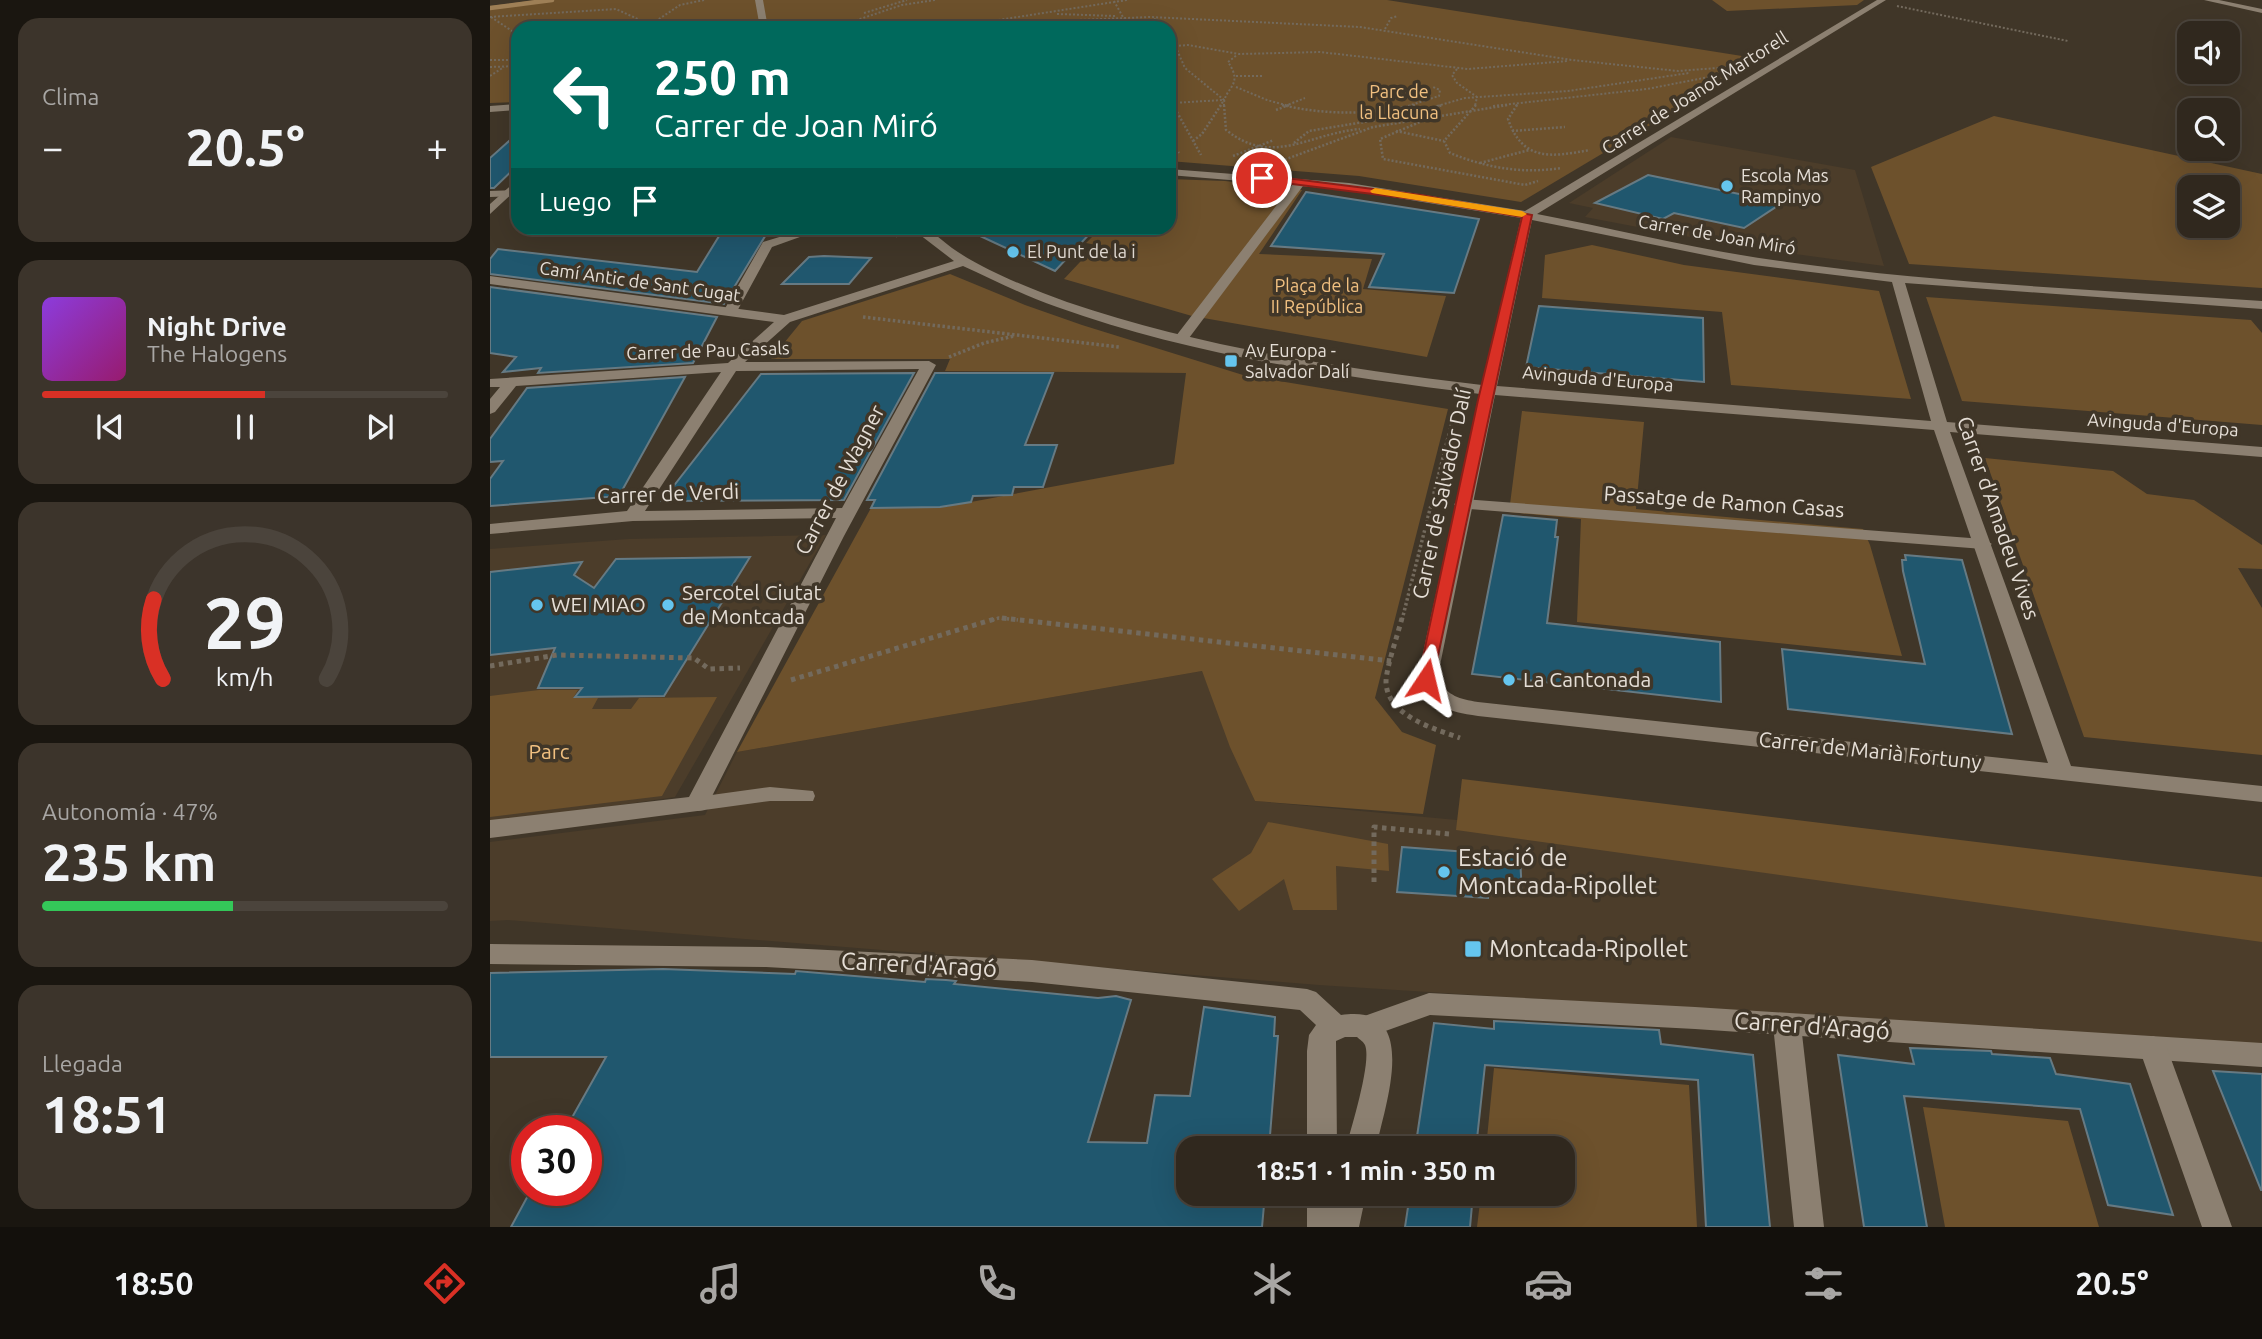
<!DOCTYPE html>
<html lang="es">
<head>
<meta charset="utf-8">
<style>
  :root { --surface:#30281e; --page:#3c342b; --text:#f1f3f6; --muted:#a8a6a4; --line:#4b443c; --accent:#d93025 }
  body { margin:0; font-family:Ubuntu,sans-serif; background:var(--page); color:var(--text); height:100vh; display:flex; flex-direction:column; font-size:26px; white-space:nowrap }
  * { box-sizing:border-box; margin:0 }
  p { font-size:23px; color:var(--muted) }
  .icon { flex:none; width:38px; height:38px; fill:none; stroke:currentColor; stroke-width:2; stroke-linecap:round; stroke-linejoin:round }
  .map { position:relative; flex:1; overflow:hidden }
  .panel { display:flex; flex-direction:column; gap:18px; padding:18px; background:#1a1610; width:490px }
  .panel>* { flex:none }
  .hud { position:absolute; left:21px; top:21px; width:665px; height:214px; border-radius:21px; box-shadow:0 7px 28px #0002,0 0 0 2px var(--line); background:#00695c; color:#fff; overflow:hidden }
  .fabs { position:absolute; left:1687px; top:21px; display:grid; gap:14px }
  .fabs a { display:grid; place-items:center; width:63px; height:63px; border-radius:14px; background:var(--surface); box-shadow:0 7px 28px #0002,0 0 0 2px var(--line); font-size:35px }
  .speed { position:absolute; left:21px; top:1115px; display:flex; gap:14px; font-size:35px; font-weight:700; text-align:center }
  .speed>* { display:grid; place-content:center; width:91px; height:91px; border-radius:50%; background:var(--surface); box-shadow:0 7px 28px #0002,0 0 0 2px var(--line); line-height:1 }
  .speed .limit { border:10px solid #d22; background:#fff; color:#111 }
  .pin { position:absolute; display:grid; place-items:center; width:60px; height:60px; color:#fff; margin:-30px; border:4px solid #fff; border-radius:50%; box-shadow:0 2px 7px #0007 }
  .me { position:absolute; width:77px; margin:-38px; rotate:10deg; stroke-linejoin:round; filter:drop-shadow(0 0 5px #0008) }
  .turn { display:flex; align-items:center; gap:24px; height:147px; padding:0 28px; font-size:32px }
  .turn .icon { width:91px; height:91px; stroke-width:2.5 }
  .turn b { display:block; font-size:49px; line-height:60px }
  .then { display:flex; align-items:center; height:66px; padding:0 28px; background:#0003; gap:14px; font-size:26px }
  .big { font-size:52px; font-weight:700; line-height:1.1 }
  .panel .widget { flex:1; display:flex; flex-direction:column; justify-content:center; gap:10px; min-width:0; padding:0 24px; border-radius:21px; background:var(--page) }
  .panel .dial { align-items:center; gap:0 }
  .dial svg { height:182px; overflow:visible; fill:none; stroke:var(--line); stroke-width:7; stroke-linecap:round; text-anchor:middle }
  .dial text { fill:var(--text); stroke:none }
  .song { display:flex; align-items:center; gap:21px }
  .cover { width:84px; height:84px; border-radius:10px; background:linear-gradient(135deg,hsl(270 70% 55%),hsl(320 70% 35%)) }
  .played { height:7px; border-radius:4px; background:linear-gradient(90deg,var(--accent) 55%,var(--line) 55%) }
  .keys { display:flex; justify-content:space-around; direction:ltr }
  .heat { display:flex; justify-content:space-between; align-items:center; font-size:38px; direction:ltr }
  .charge { height:10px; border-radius:5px; background:linear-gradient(90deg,#34c759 47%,var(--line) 0) }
  .trip { position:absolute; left:686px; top:1136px; width:399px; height:70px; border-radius:21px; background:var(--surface); box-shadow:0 7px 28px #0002,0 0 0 2px var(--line); font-weight:700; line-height:70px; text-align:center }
  .dock { display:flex; height:112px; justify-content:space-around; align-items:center; background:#13100c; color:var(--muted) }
  .dock .icon { width:49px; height:49px }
  .dock .selected { color:var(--accent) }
  .dock b { font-size:32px; color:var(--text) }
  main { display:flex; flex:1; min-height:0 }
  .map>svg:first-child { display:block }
</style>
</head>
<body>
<main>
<section class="panel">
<div class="widget"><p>Clima</p>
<div class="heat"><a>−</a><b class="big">20.5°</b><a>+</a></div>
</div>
<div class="widget">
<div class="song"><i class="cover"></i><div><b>Night Drive</b><p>The Halogens</p></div></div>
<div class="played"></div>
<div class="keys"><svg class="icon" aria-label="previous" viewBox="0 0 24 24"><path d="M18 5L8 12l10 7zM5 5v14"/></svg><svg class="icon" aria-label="pause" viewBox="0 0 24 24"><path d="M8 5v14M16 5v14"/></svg><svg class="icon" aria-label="next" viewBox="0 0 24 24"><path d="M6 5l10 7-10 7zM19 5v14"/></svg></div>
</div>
<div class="widget dial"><svg viewBox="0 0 100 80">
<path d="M14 69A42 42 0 1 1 86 69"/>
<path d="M14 69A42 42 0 0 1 10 34" stroke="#d93025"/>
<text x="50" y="56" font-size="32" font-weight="700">29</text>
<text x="50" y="72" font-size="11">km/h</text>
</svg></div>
<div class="widget"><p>Autonomía · 47%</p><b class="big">235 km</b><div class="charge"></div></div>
<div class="widget"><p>Llegada</p><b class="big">18:51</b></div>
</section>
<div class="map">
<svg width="1772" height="1227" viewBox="0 0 1772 1227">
  <rect width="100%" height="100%" fill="#403628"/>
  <path fill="#4c3d2a" d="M1181,137L1365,170L1394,266L1253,247L1095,217L1103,208L1079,203Z
    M336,535L185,797L0,824V549L139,539Z
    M712,671L765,801L1629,882L1772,924V1045L829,985L18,920L0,921V842L215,815L247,752Z"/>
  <path fill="#6d512c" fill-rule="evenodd" d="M46,0H897L1271,59L1031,202L869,176L679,161V28H28V102L0,103V6Z
    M1222,0H1374L1367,5L1237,11Z
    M1504,116L1772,174V288L1419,264L1381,167ZM1699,187H1738V226H1699Z
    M679,179L735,181L812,190L769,254L882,259L873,289L956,296L937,357L702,316L574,279L606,245L596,243L611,228H679Z
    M1102,245L1194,265L1389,291L1421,399L1241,385L1232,312L1052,298L1055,255Z
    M460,274L535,305L592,325L753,375L958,409L885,698L912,732L946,745L933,814L765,801L740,747L712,671L247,752L381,508L454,507L684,464L696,373L455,371L460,359H281L312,321Z
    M1436,297L1761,320L1772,333V425L1472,401Z
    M1032,411L1154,422L1146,509L1373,529L1380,545L1412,656L1087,622L1091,519L1019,512Z
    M1495,458L1623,471L1657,494L1704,500L1772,545V569L1748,568L1772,608V755L1594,737Z
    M49,690H88L83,698H108L102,709H141L149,698L227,697L172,796L0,817V696Z
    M972,779L1772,877V942L966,830Z
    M778,822L898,844L899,871L846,866L847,910H803L794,879L749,911L722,879L761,853Z
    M1004,1068L1199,1085L1207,1227H987L991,1194H1073V1148H996Z
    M1433,1107L1578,1121L1609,1227H1455Z"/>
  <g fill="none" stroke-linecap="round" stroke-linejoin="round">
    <path stroke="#9e7f56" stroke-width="4.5" d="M0,8L62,0"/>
  </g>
  <path fill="#20576e" stroke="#667a83" stroke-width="2" d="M28,133V165L4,188H0V158Z
    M1158,175L1292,203L1254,228L1184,213L1173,219L1105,203Z
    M816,192L989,219L964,293L879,287L894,254L781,246Z
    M234,228H280L234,304L0,274V259L8,249L207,272Z
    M473,228H605L565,271Z
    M319,257L334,256L381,258L359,284H292Z
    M0,287L227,317L203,363L48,373L51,368L13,372L26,357L0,353Z
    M1049,306L1213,318L1214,382L1036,367Z
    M424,373L354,500L172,501L271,374Z
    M445,373H563L535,445H567L553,487H524L522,495L483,496L481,502L450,507L381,508L385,500H377Z
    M195,377L129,496L0,506V479L13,461L0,462V439L37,388Z
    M1013,515L1067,520L1065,537H1068L1057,623L1230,642L1231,702L982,674Z
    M1415,555L1472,560L1522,734L1298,709L1292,649L1435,664L1413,571L1412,560H1416Z
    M260,557L174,696L85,697L92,688H48L65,648L0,655V572L92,562L84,575L104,588L126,559Z
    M912,847L1030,856L1032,895L998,894V898L907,892Z
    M173,969L305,974L306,971L435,982L436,979L456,980L466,981L464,984L608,998L626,996L641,1000L598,1142L657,1143L665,1095L700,1096L714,1007L785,1017L784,1036H788L779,1148H698V1194H775L772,1227H21L41,1190H96V1130H75L116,1057H0V973Z
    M1004,1021L1169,1030L1171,1044L1263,1055L1280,1227H1216L1208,1080L995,1065L986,1148H957L926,1143L944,1023L1004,1029Z
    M1420,1048L1501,1051L1502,1054L1560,1058L1566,1074L1640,1084L1683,1215L1618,1205L1590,1109L1414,1096L1437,1227H1374L1348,1055L1424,1064Z
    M1723,1071L1772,1074V1190H1771Z
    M920,1194H983L980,1227H915Z"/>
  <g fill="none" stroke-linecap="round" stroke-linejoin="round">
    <path stroke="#736a5d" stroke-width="2" stroke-dasharray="2 2" stroke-linecap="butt" d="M624,1L639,28
      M1407,6L1578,41
      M374,13L417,0
      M567,14L625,16
      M0,17L126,9L163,26
      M1,17L28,35
      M664,19L676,24L677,28
      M163,28V23L190,5L214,0
      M343,28L412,5L445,0
      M457,28L637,0
      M535,28L547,24L587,20L660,17L870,27L1082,60L1188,71L1240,67
      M895,29L901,18L908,16
      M679,32L695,68L734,100L730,106
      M685,46L698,45L749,54L830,52L978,69L1078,61
      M0,60H28
      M0,67L28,66
      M967,69L962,75L967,83L987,97L985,106
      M0,76L14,67
      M746,76H773
      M746,87L777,100L799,106
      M679,98L684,106
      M682,103L733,100
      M734,106C733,87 755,87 738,62L747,55
      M795,106L815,98
      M918,106L949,96L950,90L943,87
      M947,106L975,98L1078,91L1199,73
      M1003,106L1157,89L1224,76
      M1026,106L1028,103"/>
    <path stroke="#736a5d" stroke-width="2.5" stroke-dasharray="2 2" stroke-linecap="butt" d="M683,105L711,155
      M734,105L736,130C783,167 817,134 870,129
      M792,105C834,115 882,115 925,105
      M986,105L954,141L960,153C997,168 1032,174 1071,168
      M1027,105L1018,119C1033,162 1061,157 1100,150
      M786,110L799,105
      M937,119L890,139L893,159L1035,185L1048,181
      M906,131L954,141
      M1022,131L1075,127
      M679,139L689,153
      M703,141L712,134L731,105
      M804,143L819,131L917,115L953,105
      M743,156L784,140
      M791,161L883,127L1018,105
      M990,163L1039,150
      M396,228L408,237"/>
    <path stroke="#736a5d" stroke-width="3.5" stroke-dasharray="2.5 2.5" stroke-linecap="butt" d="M373,317L629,347
      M459,357L494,343L524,336
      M502,620L509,618L528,620
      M912,620L966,406"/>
    <path stroke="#736a5d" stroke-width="5" stroke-dasharray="4.5 4.5" stroke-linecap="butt" d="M512,618L902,661
      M912,618C908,634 896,668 896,682C897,716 945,729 970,738
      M0,666L67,655L204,658L219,669L250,668
      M301,680L508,618
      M884,882V827L959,834"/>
    <path fill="#8c8071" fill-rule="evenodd" d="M280,787L323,791L325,796L323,801H280L207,811L200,809L198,804L200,799L207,797Z"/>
    <path fill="#8c8071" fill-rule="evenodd" d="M265,0H273L278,28H270Z
      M806,180L816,182L696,342H686V336Z
      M319,228H335L282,247L245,315H235L233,312L273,242Z
      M973,499L1493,539L1502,544L1493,549L967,508L964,504Z
      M939,993L1205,1007L1772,1043V1067L1205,1029L940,1015L876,1038L866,1035L862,1027L866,1019Z"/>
    <path fill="#8c8071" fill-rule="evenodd" d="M1387,0H1396L1047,214C1131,230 1213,251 1297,262C1454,284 1614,290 1772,301V309L1415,283L1457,422L1772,447V457L1460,432L1581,766L1772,786V802L988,716C956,711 945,708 927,680L990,394C848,376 703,356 567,307C535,296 504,280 473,266L300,322L255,362L439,361L446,365L354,536L215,810L0,838V820L199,797L346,518L143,521L0,534V524L137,511L231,372L26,386L5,412L0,414V399L10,387H0V379L238,363L284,322L0,284V276L294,315L464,261L421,228C438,226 449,238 462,248C493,270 541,289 577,302C712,348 852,368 992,385L1031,218L859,190L679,175V169L859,183L1035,211ZM1042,220L1264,265L1402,282L1441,421L1007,386ZM429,369L352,508L155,511L246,371ZM1005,395L1444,430L1558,763L988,702C969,699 959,696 947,680Z
      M1714,0H1729L1772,9V13Z
      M28,104V110L0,112V106Z
      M28,179V188L0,214V204Z
      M0,944L276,947L542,960L817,989L826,992L851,1015C933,1002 894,1108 886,1148H856C861,1128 882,1062 875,1045C873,1041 870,1040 867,1037H855L846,1041L847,1148H817V1051L819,1035L826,1025L810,1010L542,982L276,967L0,964Z
      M1297,1014L1307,1017L1311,1025L1334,1227H1304L1283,1025L1287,1017Z
      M1663,1036L1673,1040L1677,1048L1742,1227H1712L1649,1048L1653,1040Z
      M817,1194H876L869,1227H817Z"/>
    <path fill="#8c8071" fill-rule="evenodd" d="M28,190V196L0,197V191Z"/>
  </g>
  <path fill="#d93025" stroke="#8d1f18" stroke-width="2" d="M772,175L931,195L1042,215L942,684H930L928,680L988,400L1032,217L931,200L769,180V176Z"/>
  <path fill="#f59e0b" d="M885,188L1032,211L1037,214L1032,217L882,193L880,191Z"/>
  <g fill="#65c5ee" stroke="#403628" stroke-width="2.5">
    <circle cx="1237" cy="186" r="7"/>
    <circle cx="523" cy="252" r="7"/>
    <rect x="734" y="354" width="14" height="14" rx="3.5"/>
    <circle cx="47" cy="605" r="7"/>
    <circle cx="178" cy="605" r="7"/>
    <circle cx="1019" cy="680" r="7"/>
    <circle cx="954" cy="872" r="7"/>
    <rect x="974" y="940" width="18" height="18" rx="3.5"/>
  </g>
  <g text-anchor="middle" stroke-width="7" stroke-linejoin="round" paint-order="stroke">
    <g font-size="18" fill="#f1c080" stroke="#403628">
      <text x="909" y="98">Parc de<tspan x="909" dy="21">la Llacuna</tspan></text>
      <text x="827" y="292">Plaça de la<tspan x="827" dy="21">II República</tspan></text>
    </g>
    <g font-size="18" fill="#e5ded6" stroke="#403628">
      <text transform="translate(1205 93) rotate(-32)" y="6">Carrer de Joanot Martorell</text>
      <text transform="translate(1227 235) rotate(10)" y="6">Carrer de Joan Miró</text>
      <text transform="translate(150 282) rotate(8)" y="6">Camí Antic de Sant Cugat</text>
      <text transform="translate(218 351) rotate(-2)" y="6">Carrer de Pau Casals</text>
      <text transform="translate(1108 379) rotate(5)" y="6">Avinguda d'Europa</text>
      <text transform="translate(1673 425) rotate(4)" y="6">Avinguda d'Europa</text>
    </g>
    <g font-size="18" fill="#e5ded6" stroke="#403628" text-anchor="start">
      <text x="1251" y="182">Escola Mas<tspan x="1251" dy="21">Rampinyo</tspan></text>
      <text x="537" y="258">El Punt de la i</text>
      <text x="755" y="357">Av Europa -<tspan x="755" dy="21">Salvador Dalí</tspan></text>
    </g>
    <g font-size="21" fill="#e5ded6" stroke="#403628">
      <text transform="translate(350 480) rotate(-62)" y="7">Carrer de Wagner</text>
      <text transform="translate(178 494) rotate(-2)" y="7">Carrer de Verdi</text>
      <text transform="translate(952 494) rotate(-78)" y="7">Carrer de Salvador Dalí</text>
      <text transform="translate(1234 502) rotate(4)" y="7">Passatge de Ramon Casas</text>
      <text transform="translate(1508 518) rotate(71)" y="7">Carrer d'Amadeu Vives</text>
      <text transform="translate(1380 751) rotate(6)" y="7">Carrer de Marià Fortuny</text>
    </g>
    <g font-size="21" fill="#e5ded6" stroke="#403628" text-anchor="start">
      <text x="192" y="600">Sercotel Ciutat<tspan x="192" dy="24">de Montcada</tspan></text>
      <text x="61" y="612">WEI MIAO</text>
      <text x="1033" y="687">La Cantonada</text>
    </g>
    <g font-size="21" fill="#f1c080" stroke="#403628">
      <text x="59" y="759">Parc</text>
    </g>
    <g font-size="24" fill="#e5ded6" stroke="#403628" text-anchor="start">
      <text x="968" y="866">Estació de<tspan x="968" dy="28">Montcada-Ripollet</tspan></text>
      <text x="999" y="957">Montcada-Ripollet</text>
    </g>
    <g font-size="24" fill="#e5ded6" stroke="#403628">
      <text transform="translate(429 965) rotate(3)" y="8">Carrer d'Aragó</text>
      <text transform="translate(1322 1026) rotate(4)" y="8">Carrer d'Aragó</text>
    </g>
  </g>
</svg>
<div class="fabs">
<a><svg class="icon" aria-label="sound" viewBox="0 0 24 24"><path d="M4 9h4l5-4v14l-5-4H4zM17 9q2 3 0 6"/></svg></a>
<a><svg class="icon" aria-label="search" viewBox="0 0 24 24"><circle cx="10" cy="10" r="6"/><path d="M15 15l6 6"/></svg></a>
<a><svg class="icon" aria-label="layers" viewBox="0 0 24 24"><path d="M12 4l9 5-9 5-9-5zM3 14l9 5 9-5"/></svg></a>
</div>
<div class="speed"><div class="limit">30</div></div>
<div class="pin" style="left:772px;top:178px;background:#d93025"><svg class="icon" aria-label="arrive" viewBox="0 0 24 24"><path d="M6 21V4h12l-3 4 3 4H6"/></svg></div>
<svg class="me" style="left:936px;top:680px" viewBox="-20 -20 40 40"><path d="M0-17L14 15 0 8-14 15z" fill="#d93025" stroke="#fff" stroke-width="4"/></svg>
<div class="trip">18:51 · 1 min · 350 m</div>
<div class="hud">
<div class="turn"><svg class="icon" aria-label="left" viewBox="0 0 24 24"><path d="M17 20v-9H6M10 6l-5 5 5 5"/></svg><div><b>250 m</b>Carrer de Joan Miró</div></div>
<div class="then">Luego<svg class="icon" aria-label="arrive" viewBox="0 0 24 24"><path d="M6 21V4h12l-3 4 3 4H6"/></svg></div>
</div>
</div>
</main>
<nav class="dock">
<b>18:50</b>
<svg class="icon selected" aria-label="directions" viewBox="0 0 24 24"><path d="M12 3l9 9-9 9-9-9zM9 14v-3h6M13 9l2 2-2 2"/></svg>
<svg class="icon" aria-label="music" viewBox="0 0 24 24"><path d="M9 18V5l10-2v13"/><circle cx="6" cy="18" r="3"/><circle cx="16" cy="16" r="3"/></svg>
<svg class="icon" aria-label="phone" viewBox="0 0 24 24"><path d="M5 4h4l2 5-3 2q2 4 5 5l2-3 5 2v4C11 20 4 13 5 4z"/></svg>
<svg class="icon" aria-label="climate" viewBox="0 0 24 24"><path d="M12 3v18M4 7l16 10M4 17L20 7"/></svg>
<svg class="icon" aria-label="car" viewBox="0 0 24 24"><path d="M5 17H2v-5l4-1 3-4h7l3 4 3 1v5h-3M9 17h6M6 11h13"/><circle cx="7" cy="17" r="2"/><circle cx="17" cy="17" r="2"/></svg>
<svg class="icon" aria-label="filters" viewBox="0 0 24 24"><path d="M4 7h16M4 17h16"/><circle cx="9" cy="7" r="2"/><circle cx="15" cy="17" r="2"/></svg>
<b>20.5°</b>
</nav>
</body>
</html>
